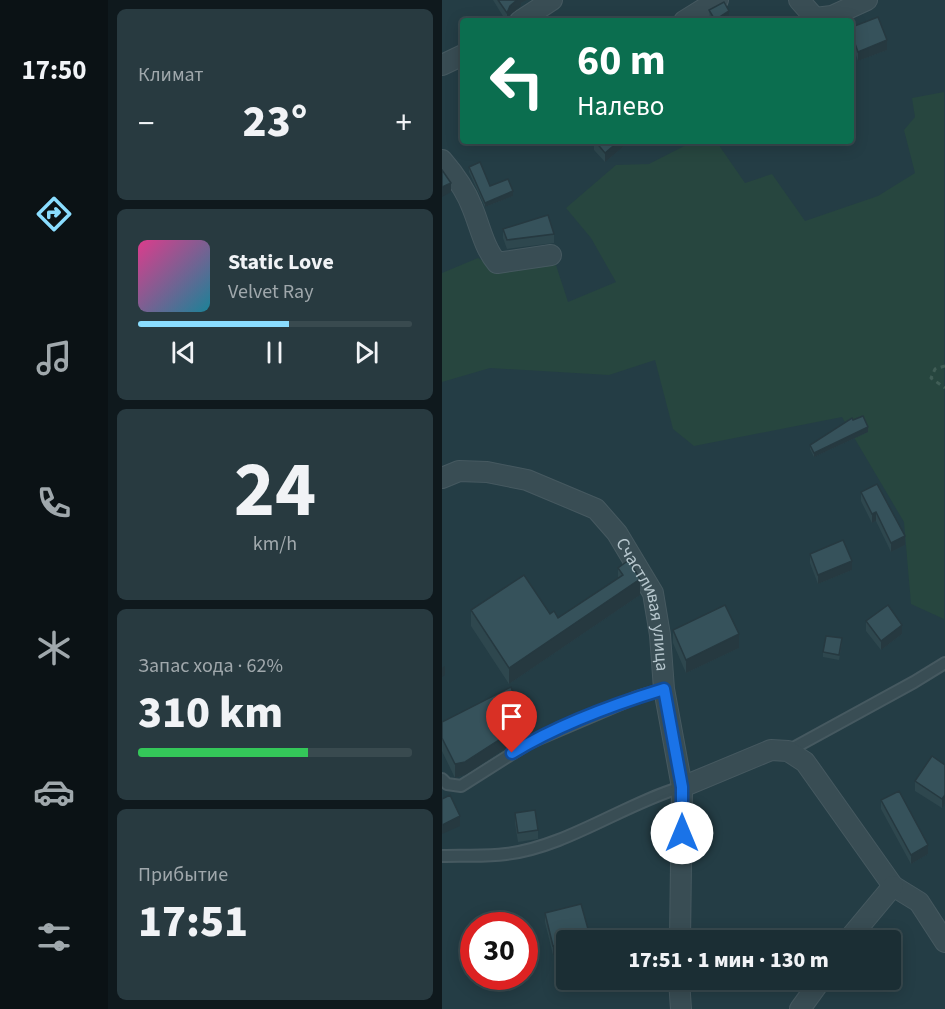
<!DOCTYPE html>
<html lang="ru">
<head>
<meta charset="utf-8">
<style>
  :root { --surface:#1b2e34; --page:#283a40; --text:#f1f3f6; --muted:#a0a8ac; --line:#394a4f; --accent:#8addff }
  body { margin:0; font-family:"Source Sans 3",sans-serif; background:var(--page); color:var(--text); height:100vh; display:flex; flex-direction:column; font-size:22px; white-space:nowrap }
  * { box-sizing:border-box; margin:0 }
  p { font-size:20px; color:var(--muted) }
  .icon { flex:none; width:33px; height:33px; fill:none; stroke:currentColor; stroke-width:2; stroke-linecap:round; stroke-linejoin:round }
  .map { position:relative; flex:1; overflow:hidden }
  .sheet { display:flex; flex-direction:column; gap:9px; padding:9px; background:#0f191d; width:334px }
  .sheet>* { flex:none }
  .hud { position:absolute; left:18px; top:18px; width:394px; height:126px; border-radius:6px; box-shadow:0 3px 15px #0003,0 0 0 2px var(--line); background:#0b6e4f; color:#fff; overflow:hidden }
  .speed { position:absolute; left:18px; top:912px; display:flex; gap:12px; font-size:30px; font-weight:700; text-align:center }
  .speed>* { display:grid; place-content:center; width:78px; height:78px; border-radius:50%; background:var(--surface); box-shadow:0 3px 15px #0003,0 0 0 2px var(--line); line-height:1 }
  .speed .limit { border:9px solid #d22; background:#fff; color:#111 }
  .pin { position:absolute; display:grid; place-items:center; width:51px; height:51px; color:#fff; margin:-62px -26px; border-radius:50% 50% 50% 0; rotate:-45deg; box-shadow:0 0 6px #0007 }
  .pin .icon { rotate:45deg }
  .me { position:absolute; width:66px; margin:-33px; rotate:0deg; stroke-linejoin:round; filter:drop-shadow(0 0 4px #0008) }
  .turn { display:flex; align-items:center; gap:21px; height:126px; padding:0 18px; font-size:27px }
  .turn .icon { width:78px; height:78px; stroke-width:2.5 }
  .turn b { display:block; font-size:42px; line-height:51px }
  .big { font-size:45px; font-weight:800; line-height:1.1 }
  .sheet .widget { flex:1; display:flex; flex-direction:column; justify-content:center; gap:9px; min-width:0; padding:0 21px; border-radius:9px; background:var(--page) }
  .sheet .dial { align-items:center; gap:0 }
  .dial b { font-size:78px; line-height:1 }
  .song { display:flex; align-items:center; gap:18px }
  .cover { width:72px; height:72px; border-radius:9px; background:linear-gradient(135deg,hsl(330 70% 55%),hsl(190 70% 35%)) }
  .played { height:6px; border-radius:3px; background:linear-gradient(90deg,var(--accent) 55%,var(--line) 55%) }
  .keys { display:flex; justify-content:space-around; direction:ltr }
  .heat { display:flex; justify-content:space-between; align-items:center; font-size:33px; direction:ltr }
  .charge { height:9px; border-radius:4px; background:linear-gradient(90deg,#34c759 62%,var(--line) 0) }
  .trip { position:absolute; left:114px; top:930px; width:345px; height:60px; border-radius:6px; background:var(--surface); box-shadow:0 3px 15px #0003,0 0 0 2px var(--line); font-weight:800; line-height:60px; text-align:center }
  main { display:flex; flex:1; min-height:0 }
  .tabs { display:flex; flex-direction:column; width:108px; justify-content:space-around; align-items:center; background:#0b1215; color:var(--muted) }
  .tabs .icon { width:42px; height:42px }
  .tabs .selected { color:var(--accent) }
  .tabs b { font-size:27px; color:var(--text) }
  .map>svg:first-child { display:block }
</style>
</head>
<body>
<main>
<nav class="tabs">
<b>17:50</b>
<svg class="icon selected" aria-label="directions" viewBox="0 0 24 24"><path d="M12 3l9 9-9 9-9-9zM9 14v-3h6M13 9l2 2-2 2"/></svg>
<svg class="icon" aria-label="music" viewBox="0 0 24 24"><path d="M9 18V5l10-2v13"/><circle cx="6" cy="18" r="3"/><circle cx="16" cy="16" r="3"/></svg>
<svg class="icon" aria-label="phone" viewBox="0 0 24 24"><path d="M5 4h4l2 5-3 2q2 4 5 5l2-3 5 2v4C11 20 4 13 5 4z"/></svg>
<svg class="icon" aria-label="climate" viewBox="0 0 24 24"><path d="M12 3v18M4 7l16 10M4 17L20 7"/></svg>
<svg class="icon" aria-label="car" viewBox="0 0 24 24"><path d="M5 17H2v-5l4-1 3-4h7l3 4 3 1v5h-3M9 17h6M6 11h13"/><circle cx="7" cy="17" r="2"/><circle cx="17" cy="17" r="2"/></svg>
<svg class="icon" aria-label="filters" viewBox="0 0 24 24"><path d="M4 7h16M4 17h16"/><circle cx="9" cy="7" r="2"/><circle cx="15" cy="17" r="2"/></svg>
</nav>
<section class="sheet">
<div class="widget"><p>Климат</p>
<div class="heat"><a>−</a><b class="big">23°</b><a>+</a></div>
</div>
<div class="widget">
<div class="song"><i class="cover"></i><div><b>Static Love</b><p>Velvet Ray</p></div></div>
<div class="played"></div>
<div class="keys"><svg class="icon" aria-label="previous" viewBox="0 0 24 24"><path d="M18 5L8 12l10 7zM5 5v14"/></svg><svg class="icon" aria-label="pause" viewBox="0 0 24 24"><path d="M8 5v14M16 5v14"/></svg><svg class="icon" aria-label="next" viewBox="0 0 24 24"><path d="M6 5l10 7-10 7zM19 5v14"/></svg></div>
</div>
<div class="widget dial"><b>24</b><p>km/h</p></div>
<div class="widget"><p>Запас хода · 62%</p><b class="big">310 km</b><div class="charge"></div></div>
<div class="widget"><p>Прибытие</p><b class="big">17:51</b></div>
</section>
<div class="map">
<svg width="503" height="1009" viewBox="0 0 503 1009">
  <rect width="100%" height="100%" fill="#243d45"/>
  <path fill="#27463f" d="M502,92V619L469,604L462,522L400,417L252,446L231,429L213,360L167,375L48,368L0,382V273L36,258L57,270L112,259L126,302L174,282L149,238L124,208L174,165L207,164L252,141H274L303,183L330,174L363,221L436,196L473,173L462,130L473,117L470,98Z"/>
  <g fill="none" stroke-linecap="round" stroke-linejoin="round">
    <g stroke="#465960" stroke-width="14">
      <path id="service" d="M346,751L472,682L503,663
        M0,779L5,784L19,786L87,743L195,697L222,689
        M0,856C21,855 43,857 64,854C124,847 182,804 240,787"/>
    </g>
    <g stroke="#465960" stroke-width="22">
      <g id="minor">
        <path d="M357,0L373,18L390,16L425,0"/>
        <path d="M78,21L110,0"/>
        <path d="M242,21L276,0"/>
        <path d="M0,65L21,55"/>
        <path d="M0,160C13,175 23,189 30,207C38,226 42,248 55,263L109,255"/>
        <path id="s1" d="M0,478L17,471L45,472L85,480L154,509L175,533L211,593L218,635L222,689L240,787L238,940"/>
        <path d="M240,787L329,750L346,751L363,762L451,886L477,902L503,942"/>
        <path d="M406,940L451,886"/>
        <path d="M237,980L239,1009"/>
        <path d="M358,1009L379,980"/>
      </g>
    </g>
    <path stroke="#405d56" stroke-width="3" stroke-dasharray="4.5 4.5" stroke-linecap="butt" d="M503,366L493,369L489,378L503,388"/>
    <use href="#service" stroke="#394d54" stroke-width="10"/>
    <use href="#minor" stroke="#394d54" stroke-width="20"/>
  </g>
  <path fill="#2e474e" d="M51,0H85L79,3V6L68,15L65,21H64Z
    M267,10L287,20L268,21Z
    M410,27L445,50L416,61L410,44Z
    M152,141H181V147L163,162L152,150Z
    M27,167L48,186L71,196L43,207L27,172Z
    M61,229L112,234V243L65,249L61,238Z
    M426,432L372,457L368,449V445Z
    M419,492L463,545L449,552L434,521L430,523L419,501Z
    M368,554L410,570L376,584L368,563Z
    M176,568L198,595L67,684L29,626V610L108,614L116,618L176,578Z
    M424,621L460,634L439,650L424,631Z
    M231,630L297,648L244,673L231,643Z
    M400,643L397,660L381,657V652Z
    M0,722L79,731L77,740L23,775L13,778L0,751Z
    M503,765V804L500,808L473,791V781Z
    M439,800L486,854L469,864L439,809Z
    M73,813L96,830V839L76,842L73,823Z
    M103,913L148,940L111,955L103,922Z"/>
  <path fill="#263940" d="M75,0H85L79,3V6L68,15L65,21V13L68,6Z
    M287,11V20L273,21V20Z
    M445,40V50L416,61V52Z
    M177,141H181V147L163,162V153Z
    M9,183V192L0,197V187Z
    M71,191V196L43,207V203Z
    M426,427V432L372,457V453Z
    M434,512V521L430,523V514Z
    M463,536V545L449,552V543Z
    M410,561V570L376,584V575Z
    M198,579V595L67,684V668Z
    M460,625V634L439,650V641Z
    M297,634V648L244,673V660Z
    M3,666V675L0,677V668Z
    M79,718L77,740L23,775L13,778V764Z
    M503,795V804L500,808V799Z
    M18,816V826L0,834V825Z
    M486,845V854L469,864V855Z
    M148,936V940H132Z
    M124,943V952L111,955V946Z"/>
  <path fill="#36525b" stroke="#263940" stroke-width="1.5" d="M56,0H75L68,6L65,13Z
    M282,2L287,11L273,20L267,10Z
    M396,17L398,21H382Z
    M436,17L445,40L416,52L410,35V27Z
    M153,141H177L163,153Z
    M38,162L48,186L66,179L71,191L43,203L27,167Z
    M0,170L9,183L0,187Z
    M106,215L112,234L65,240L61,229Z
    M421,416L426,427L372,453L368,445L410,418L411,420Z
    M435,484L463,536L449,543L434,512L430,514L419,492Z
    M401,540L410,561L376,575L368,554Z
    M187,560L198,579L67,668L29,610L82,575L108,614L112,611L116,618L181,575L176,568Z
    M283,605L297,634L244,660L231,630Z
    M446,605L460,625L439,641L424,621Z
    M384,636L400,638L397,655L381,652Z
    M69,687L79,718L77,727L23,762L13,764L0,738V722Z
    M490,756L503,765V795L500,799L473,781Z
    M457,791L486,845L469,855L439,800Z
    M8,795L18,816L0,825V799Z
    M93,810L96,830L76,833L73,813Z
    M139,904L148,936L132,940H124V943L111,946L103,913Z"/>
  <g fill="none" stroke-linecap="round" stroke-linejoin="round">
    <g stroke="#114b97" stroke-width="15">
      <path id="route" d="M70,753C114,726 173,704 222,689L240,787V833"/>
    </g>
    <use href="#route" stroke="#1a73e8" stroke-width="10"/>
  </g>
  <g text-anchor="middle" stroke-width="6" stroke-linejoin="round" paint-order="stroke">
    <g font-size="18" fill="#b7c7ce" stroke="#1e3239">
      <text dy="6" stroke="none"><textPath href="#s1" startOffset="272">Счастливая улица</textPath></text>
    </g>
  </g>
</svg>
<div class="speed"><div class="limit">30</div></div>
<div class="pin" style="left:70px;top:753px;background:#d93025"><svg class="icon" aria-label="arrive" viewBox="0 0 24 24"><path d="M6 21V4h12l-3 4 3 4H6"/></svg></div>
<svg class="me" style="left:240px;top:833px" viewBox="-20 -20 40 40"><circle r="19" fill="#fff"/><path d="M0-13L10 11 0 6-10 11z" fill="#1a73e8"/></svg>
<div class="trip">17:51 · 1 мин · 130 m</div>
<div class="hud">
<div class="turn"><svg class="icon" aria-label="left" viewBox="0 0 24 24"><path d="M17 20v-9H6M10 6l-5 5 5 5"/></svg><div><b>60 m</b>Налево</div></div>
</div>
</div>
</main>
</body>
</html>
